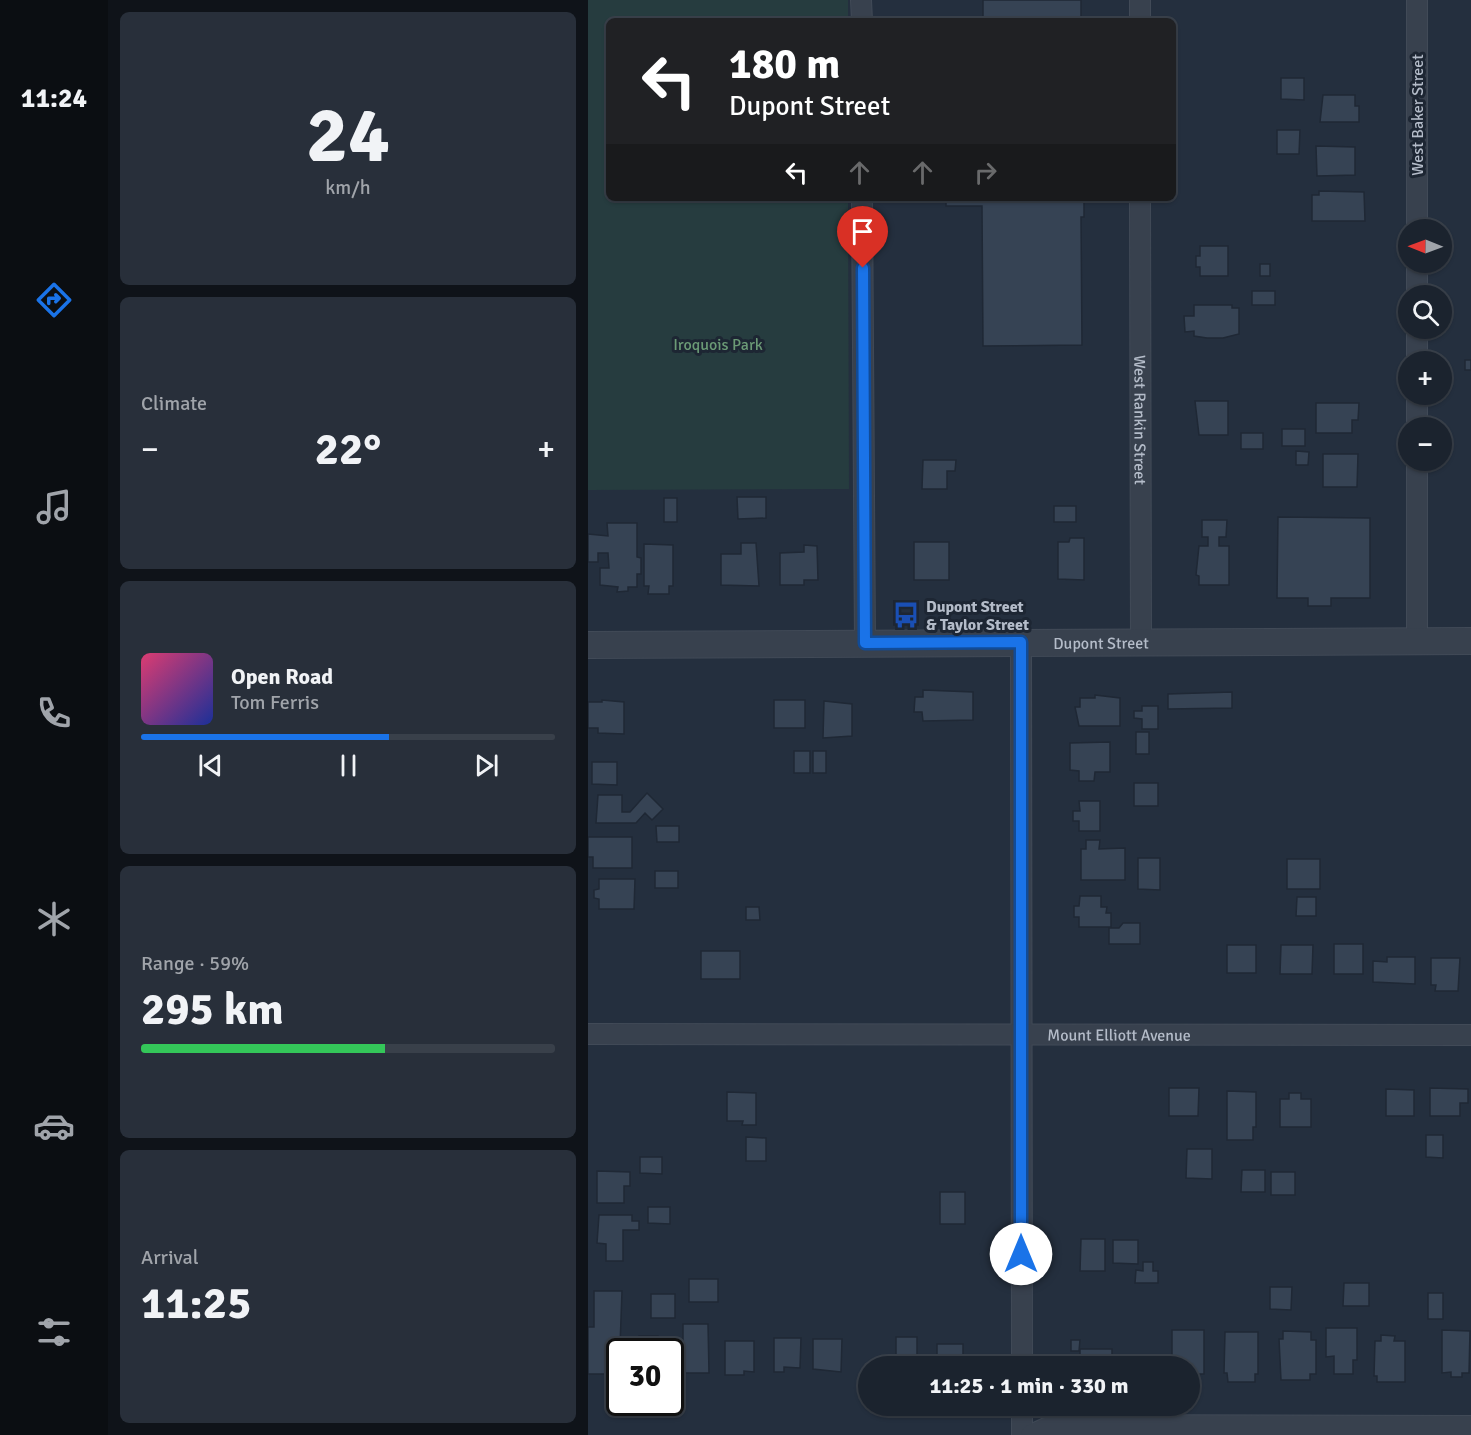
<!DOCTYPE html>
<html lang="en">
<head>
<meta charset="utf-8">
<style>
  :root { --surface:#1b232e; --page:#282f3a; --text:#f1f3f6; --muted:#a0a4aa; --line:#39404a; --accent:#1a73e8 }
  body { margin:0; font-family:Signika,sans-serif; background:var(--page); color:var(--text); height:100vh; display:flex; flex-direction:column; font-size:22px; white-space:nowrap }
  * { box-sizing:border-box; margin:0 }
  p { font-size:20px; color:var(--muted) }
  .icon { flex:none; width:33px; height:33px; fill:none; stroke:currentColor; stroke-width:2; stroke-linecap:round; stroke-linejoin:round }
  .map { position:relative; flex:1; overflow:hidden }
  .sheet { display:flex; flex-direction:column; gap:12px; padding:12px; background:#0f1319; width:480px }
  .sheet>* { flex:none }
  .guide { position:absolute; left:18px; top:18px; width:570px; height:183px; border-radius:9px; box-shadow:0 2px 4px #0004,0 0 0 2px var(--line); background:#202124; color:#fff; overflow:hidden }
  .needle { width:39px; rotate:271deg }
  .controls { position:absolute; left:810px; top:219px; display:grid; gap:12px }
  .controls a { display:grid; place-items:center; width:54px; height:54px; border-radius:50%; background:var(--surface); box-shadow:0 2px 4px #0004,0 0 0 2px var(--line); font-size:30px }
  .speed { position:absolute; left:18px; top:1338px; display:flex; gap:12px; font-size:30px; font-weight:700; text-align:center }
  .speed>* { display:grid; place-content:center; width:78px; height:78px; border-radius:50%; background:var(--surface); box-shadow:0 2px 4px #0004,0 0 0 2px var(--line); line-height:1 }
  .speed .limit { border:3px solid #111; border-radius:9px; background:#fff; color:#111 }
  .pin { position:absolute; display:grid; place-items:center; width:51px; height:51px; color:#fff; margin:-62px -26px; border-radius:50% 50% 50% 0; rotate:-45deg; box-shadow:0 0 6px #0007 }
  .pin .icon { rotate:45deg }
  .me { position:absolute; width:66px; margin:-33px; rotate:0deg; stroke-linejoin:round; filter:drop-shadow(0 0 4px #0008) }
  .turn { display:flex; align-items:center; gap:21px; height:126px; padding:0 24px; font-size:27px }
  .turn .icon { width:78px; height:78px; stroke-width:2.5 }
  .turn b { display:block; font-size:42px; line-height:51px }
  .lanes { display:flex; align-items:center; height:57px; padding:0 24px; background:#0003; justify-content:center; gap:30px; direction:ltr }
  .lanes .off { opacity:.35 }
  .big { font-size:45px; font-weight:800; line-height:1.1 }
  .sheet .tile { flex:1; display:flex; flex-direction:column; justify-content:center; gap:9px; min-width:0; padding:0 21px; border-radius:9px; background:var(--page) }
  .sheet .dial { align-items:center; gap:0 }
  .dial b { font-size:78px; line-height:1 }
  .song { display:flex; align-items:center; gap:18px }
  .cover { width:72px; height:72px; border-radius:9px; background:linear-gradient(135deg,hsl(340 70% 55%),hsl(230 70% 35%)) }
  .played { height:6px; border-radius:3px; background:linear-gradient(90deg,var(--accent) 60%,var(--line) 60%) }
  .keys { display:flex; justify-content:space-around; direction:ltr }
  .heat { display:flex; justify-content:space-between; align-items:center; font-size:33px; direction:ltr }
  .charge { height:9px; border-radius:4px; background:linear-gradient(90deg,#34c759 59%,var(--line) 0) }
  .trip { position:absolute; left:270px; top:1356px; width:342px; height:60px; border-radius:30px; background:var(--surface); box-shadow:0 2px 4px #0004,0 0 0 2px var(--line); font-weight:800; line-height:60px; text-align:center }
  main { display:flex; flex:1; min-height:0 }
  .tab-bar { display:flex; flex-direction:column; width:108px; justify-content:space-around; align-items:center; background:#0b0e12; color:var(--muted) }
  .tab-bar .icon { width:42px; height:42px }
  .tab-bar .selected { color:var(--accent) }
  .tab-bar b { font-size:27px; color:var(--text) }
  .map>svg:first-child { display:block }
</style>
</head>
<body>
<main>
<nav class="tab-bar">
<b>11:24</b>
<svg class="icon selected" aria-label="directions" viewBox="0 0 24 24"><path d="M12 3l9 9-9 9-9-9zM9 14v-3h6M13 9l2 2-2 2"/></svg>
<svg class="icon" aria-label="music" viewBox="0 0 24 24"><path d="M9 18V5l10-2v13"/><circle cx="6" cy="18" r="3"/><circle cx="16" cy="16" r="3"/></svg>
<svg class="icon" aria-label="phone" viewBox="0 0 24 24"><path d="M5 4h4l2 5-3 2q2 4 5 5l2-3 5 2v4C11 20 4 13 5 4z"/></svg>
<svg class="icon" aria-label="climate" viewBox="0 0 24 24"><path d="M12 3v18M4 7l16 10M4 17L20 7"/></svg>
<svg class="icon" aria-label="car" viewBox="0 0 24 24"><path d="M5 17H2v-5l4-1 3-4h7l3 4 3 1v5h-3M9 17h6M6 11h13"/><circle cx="7" cy="17" r="2"/><circle cx="17" cy="17" r="2"/></svg>
<svg class="icon" aria-label="filters" viewBox="0 0 24 24"><path d="M4 7h16M4 17h16"/><circle cx="9" cy="7" r="2"/><circle cx="15" cy="17" r="2"/></svg>
</nav>
<section class="sheet">
<div class="tile dial"><b>24</b><p>km/h</p></div>
<div class="tile"><p>Climate</p>
<div class="heat"><a>−</a><b class="big">22°</b><a>+</a></div>
</div>
<div class="tile">
<div class="song"><i class="cover"></i><div><b>Open Road</b><p>Tom Ferris</p></div></div>
<div class="played"></div>
<div class="keys"><svg class="icon" aria-label="previous" viewBox="0 0 24 24"><path d="M18 5L8 12l10 7zM5 5v14"/></svg><svg class="icon" aria-label="pause" viewBox="0 0 24 24"><path d="M8 5v14M16 5v14"/></svg><svg class="icon" aria-label="next" viewBox="0 0 24 24"><path d="M6 5l10 7-10 7zM19 5v14"/></svg></div>
</div>
<div class="tile"><p>Range · 59%</p><b class="big">295 km</b><div class="charge"></div></div>
<div class="tile"><p>Arrival</p><b class="big">11:25</b></div>
</section>
<div class="map">
<svg width="883" height="1435" viewBox="0 0 883 1435">
  <rect width="100%" height="100%" fill="#242f3e"/>
  <path fill="#263c3f" d="M0,0H260V21H21V198H260L261,489L0,490Z"/>
  <path fill="#364354" stroke="#1f2835" stroke-width="1.5" d="M395,0H493V21H395Z
    M693,78H716V100L693,99Z
    M735,95H767V106H771V122H732Z
    M689,130H712L711,154H689Z
    M728,146L767,147V175L729,176Z
    M731,191L776,192L777,221H724V195H731Z
    M358,198H496V217H493L494,345L395,346L394,206H358Z
    M612,246H640V276H612V267H608V256H612Z
    M672,264H682V276H672Z
    M664,291H687V305H664Z
    M606,305H644V308H651V334L635,338H619L606,336V331L597,332L596,316H606Z
    M877,360H883V370H877Z
    M607,401H640V435H611Z
    M728,403H771L770,420H764V433H728Z
    M694,429H717V446H694Z
    M653,433H675V449H653Z
    M708,451L721,452L720,465H708Z
    M735,454H770L769,487H735Z
    M335,460H368L367,471H359V489H334Z
    M149,497H178V518L150,519Z
    M76,498H89V522H76Z
    M466,506H488V522H466Z
    M690,517L782,518V598H743V606H720V598H689Z
    M614,520H639L638,537H631V546H641V585H611V576L608,575L611,546H620V537H614Z
    M19,523H49V557L53,558V574H49V587H40V591L29,592L30,587L12,585V568H21L20,553H10V562H0V534L20,536Z
    M482,538H496V580L470,579V542H481Z
    M326,542H361V580H326Z
    M153,543H168L171,586L133,585V554H153Z
    M56,544L85,545V586H81V594H60L61,586H56Z
    M216,545L229,546L230,580H216V585H192V553L216,552Z
    M335,690L385,692V720L335,721L334,712H326L327,697H335Z
    M644,692V708L580,709V694Z
    M507,695L532,698V726H491L487,707H492V698H507Z
    M14,700L36,702V734L10,733V728H0V702H14Z
    M186,700H217V728H186Z
    M236,701L264,704V736L235,738Z
    M554,706H570V729H554V719L546,718V711H554Z
    M548,732H561V754H548Z
    M522,742V772H507L506,781H491V771L482,770V743Z
    M206,751H222V773H206Z
    M225,751H238V773H225Z
    M4,762H29V785L4,784Z
    M546,783H570V806H546Z
    M59,793L75,809L64,820L57,813L48,823H8L10,795H34V812H42Z
    M491,801H512V831H491V821H485V811H492Z
    M68,826H91V842H69Z
    M0,837H44V868H5V857H0Z
    M498,840H512L511,849L537,848V880H493V849H498Z
    M550,858H572V890L550,889Z
    M699,859H732V889H699Z
    M67,871H90V888H67Z
    M11,879H47L46,909H11V899L6,898V890L11,889Z
    M492,896H513V907H519L518,913H523V927H491V917H486V906H491Z
    M709,897H728V916H708Z
    M158,907H171L172,920H158Z
    M535,923H552V944H521V928H531Z
    M746,944H775V974H746Z
    M639,945H668V973H639Z
    M693,945H725L724,974H692Z
    M113,951H152V979H113Z
    M799,957H827V984L785,982V961L799,962Z
    M843,958H872L870,991H847L848,985H843Z
    M581,1088H611L610,1116H581Z
    M842,1088L880,1089V1103H872V1116H842Z
    M798,1089L826,1090V1116H798Z
    M639,1091L668,1092V1127H665V1140H639Z
    M139,1092L168,1093V1125H154L155,1121H139Z
    M701,1093H713V1099H723V1127H692V1099H701Z
    M838,1135H855V1158L838,1157Z
    M158,1137L178,1138V1161H158Z
    M599,1149H624V1179L598,1178Z
    M52,1157H74V1174L52,1173Z
    M654,1170H677V1192H653Z
    M9,1171L42,1172V1186H36V1203H9Z
    M683,1172H707V1195H683Z
    M352,1192H377V1224H352Z
    M60,1207H82V1224L60,1223Z
    M11,1215H44V1221H51V1230H35V1261H18V1244L9,1243Z
    M493,1239H517V1271H492Z
    M525,1240H550V1264L525,1263Z
    M555,1262H565V1271H570V1283H547L548,1270L555,1271Z
    M101,1279H130V1302H101Z
    M756,1283H781V1306H755Z
    M682,1287H704L703,1310L682,1309Z
    M6,1291H34L31,1374H0V1327H6Z
    M840,1293H855V1319H840Z
    M63,1294H87V1318H63Z
    M95,1324H120L121,1373H95Z
    M738,1328H769V1360H765V1374H746V1356L738,1357Z
    M584,1330H616V1374H611V1381H602V1366H584Z
    M854,1330L882,1331L881,1373H874V1377H863V1372L854,1373Z
    M695,1331L723,1332V1340H728V1374H722V1380H693L691,1339H695Z
    M637,1332H670V1374H667V1382H640L639,1373H636Z
    M793,1335L807,1336L806,1341H817V1382H789V1376H786L787,1341H793Z
    M51,1336H70V1341H75V1352H39V1341H51Z
    M308,1337H329V1359H308Z
    M186,1338H213L212,1368L196,1367V1372H186Z
    M225,1339H254L253,1372L225,1369Z
    M483,1340H492L491,1351H483Z
    M137,1341H166V1372L156,1371V1375H137Z
    M349,1344H375V1366H349Z
    M492,1349H524V1366H492Z"/>
  <g fill="none" stroke-linecap="round" stroke-linejoin="round">
    <g stroke="#414a57" stroke-width="22">
      <g id="minor">
        <path d="M273,0L274,21"/>
        <path d="M552,0V21"/>
        <path d="M829,0V230"/>
        <path d="M274,198L277,643"/>
        <path id="s1" d="M552,198L553,642"/>
        <path d="M829,262V296"/>
        <path d="M829,328V362"/>
        <path d="M829,394V428"/>
        <path d="M829,641V460"/>
        <path d="M433,642L434,1366"/>
        <path id="s2" d="M0,1034L883,1035"/>
        <path d="M434,1406V1435"/>
        <path d="M443,1435L458,1428L474,1425L883,1426"/>
      </g>
    </g>
    <g stroke="#414a57" stroke-width="28">
      <g id="tertiary">
        <path id="s3" d="M0,645L883,641"/>
      </g>
    </g>
    <use href="#minor" stroke="#38414e" stroke-width="20"/>
    <use href="#tertiary" stroke="#38414e" stroke-width="26"/>
  </g>
  <g fill="none" stroke-linecap="round" stroke-linejoin="round">
    <g stroke="#114b97" stroke-width="15">
      <path id="route" d="M275,268L277,643L433,642V1254"/>
    </g>
    <use href="#route" stroke="#1a73e8" stroke-width="10"/>
  </g>
  <defs>
    <g id="bus-bare" transform="scale(2.07)"><path d="M-5-6H5V4H4V6H2V4H-2V6H-4V4H-5ZM-3.5-4V0h7V-4ZM-3.5 1.2v1.5H-2V1.2ZM2 1.2v1.5H3.5V1.2Z" fill="#1a4fb4" stroke="#1d2633" stroke-width="2.5" paint-order="stroke"/></g>
  </defs>
  <g fill-rule="evenodd">
    <use href="#bus-bare" x="318" y="615"/>
  </g>
  <g text-anchor="middle" stroke-width="6" stroke-linejoin="round" paint-order="stroke">
    <g font-size="16" fill="#b4bcc9" stroke="#1d2633">
      <text transform="translate(829 115) rotate(-90)" y="6">West Baker Street</text>
      <text dy="6" stroke="none"><textPath href="#s1" startOffset="222">West Rankin Street</textPath></text>
      <text dy="6" stroke="none"><textPath href="#s3" startOffset="513">Dupont Street</textPath></text>
      <text dy="6" stroke="none"><textPath href="#s2" startOffset="531">Mount Elliott Avenue</textPath></text>
    </g>
    <g font-size="16" fill="#6b9a76" stroke="#1d2633">
      <text x="130" y="350">Iroquois Park</text>
    </g>
    <g font-size="16" font-weight="bold" fill="#b4bcc9" stroke="#1d2633" text-anchor="start">
      <text x="338" y="612">Dupont Street<tspan x="338" dy="18">&amp; Taylor Street</tspan></text>
    </g>
  </g>
</svg>
<div class="controls">
<a><svg class="needle" viewBox="-14 -14 28 28"><path d="M0-13l5 13h-10z" fill="#e53935"/><path d="M0 13l5-13h-10z" fill="#a0a4aa"/></svg></a>
<a><svg class="icon" aria-label="search" viewBox="0 0 24 24"><circle cx="10" cy="10" r="6"/><path d="M15 15l6 6"/></svg></a>
<a>+</a>
<a>−</a>
</div>
<div class="speed"><div class="limit">30</div></div>
<div class="pin" style="left:275px;top:268px;background:#d93025"><svg class="icon" aria-label="arrive" viewBox="0 0 24 24"><path d="M6 21V4h12l-3 4 3 4H6"/></svg></div>
<svg class="me" style="left:433px;top:1254px" viewBox="-20 -20 40 40"><circle r="19" fill="#fff"/><path d="M0-13L10 11 0 6-10 11z" fill="#1a73e8"/></svg>
<div class="trip">11:25 · 1 min · 330 m</div>
<div class="guide">
<div class="turn"><svg class="icon" aria-label="left" viewBox="0 0 24 24"><path d="M17 20v-9H6M10 6l-5 5 5 5"/></svg><div><b>180 m</b>Dupont Street</div></div>
<div class="lanes"><svg class="icon" aria-label="left" viewBox="0 0 24 24"><path d="M17 20v-9H6M10 6l-5 5 5 5"/></svg><svg class="icon off" aria-label="ahead" viewBox="0 0 24 24"><path d="M12 20V5M6 11l6-6 6 6"/></svg><svg class="icon off" aria-label="ahead" viewBox="0 0 24 24"><path d="M12 20V5M6 11l6-6 6 6"/></svg><svg class="icon off" aria-label="right" viewBox="0 0 24 24"><path d="M7 20v-9h11M14 6l5 5-5 5"/></svg></div>
</div>
</div>
</main>
</body>
</html>
